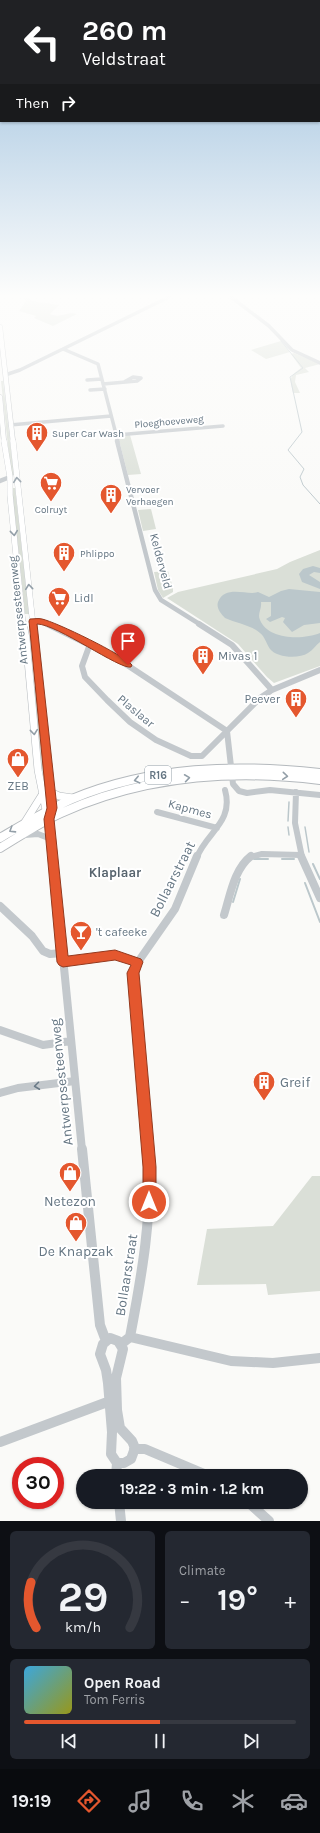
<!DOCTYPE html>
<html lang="en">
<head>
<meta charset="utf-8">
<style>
  :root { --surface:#171b24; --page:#242831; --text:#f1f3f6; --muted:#9ea1a6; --line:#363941; --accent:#e4572e }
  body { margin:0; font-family:Karla,sans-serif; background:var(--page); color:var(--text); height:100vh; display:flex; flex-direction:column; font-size:15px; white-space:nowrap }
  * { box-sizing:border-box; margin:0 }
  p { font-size:13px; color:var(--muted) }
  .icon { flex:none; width:22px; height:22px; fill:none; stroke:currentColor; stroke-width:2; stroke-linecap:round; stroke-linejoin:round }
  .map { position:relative; height:1521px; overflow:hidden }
  .details { display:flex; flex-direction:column; gap:10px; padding:10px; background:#0d0f14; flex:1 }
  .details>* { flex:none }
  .banner { position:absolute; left:0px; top:0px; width:320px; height:122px; box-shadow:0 1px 3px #0004; background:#202124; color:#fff; overflow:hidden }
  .speed { position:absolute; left:12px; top:1457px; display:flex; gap:8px; font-size:20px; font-weight:700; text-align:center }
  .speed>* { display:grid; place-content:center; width:52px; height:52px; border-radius:50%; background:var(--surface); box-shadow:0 1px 3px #0004; line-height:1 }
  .speed .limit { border:6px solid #d22; background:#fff; color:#111 }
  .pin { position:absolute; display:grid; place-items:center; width:34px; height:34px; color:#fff; margin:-41px -17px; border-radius:50% 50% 50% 0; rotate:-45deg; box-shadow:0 0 4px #0007 }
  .pin .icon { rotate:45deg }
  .me { position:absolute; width:44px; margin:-22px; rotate:0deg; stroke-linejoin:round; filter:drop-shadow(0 0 3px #0008) }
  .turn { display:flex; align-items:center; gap:14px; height:84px; padding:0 16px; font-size:18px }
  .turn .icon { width:52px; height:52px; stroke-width:2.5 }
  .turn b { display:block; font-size:28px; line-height:34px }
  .then { display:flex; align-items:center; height:38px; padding:0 16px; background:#0003; gap:8px; font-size:15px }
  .big { font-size:30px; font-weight:700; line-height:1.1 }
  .details .card { flex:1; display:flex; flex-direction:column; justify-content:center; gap:6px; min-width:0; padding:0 14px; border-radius:6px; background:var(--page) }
  .details .dial { align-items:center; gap:0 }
  .dial svg { height:104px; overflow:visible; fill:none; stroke:var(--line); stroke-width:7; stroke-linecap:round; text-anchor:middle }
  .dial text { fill:var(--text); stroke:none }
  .song { display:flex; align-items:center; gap:12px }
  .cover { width:48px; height:48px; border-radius:6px; background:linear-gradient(135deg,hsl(200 70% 55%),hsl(60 70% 35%)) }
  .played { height:4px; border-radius:2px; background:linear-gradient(90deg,var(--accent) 50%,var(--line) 50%) }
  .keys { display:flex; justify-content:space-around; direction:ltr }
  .heat { display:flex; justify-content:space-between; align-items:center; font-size:22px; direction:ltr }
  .details .tiles { flex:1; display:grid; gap:10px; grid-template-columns:1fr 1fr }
  .card:last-child { grid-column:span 2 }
  .trip { position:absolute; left:76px; top:1469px; width:232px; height:40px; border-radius:20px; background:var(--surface); box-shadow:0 1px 3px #0004; font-weight:700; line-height:40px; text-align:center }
  .menu { display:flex; height:64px; justify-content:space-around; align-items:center; background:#090b0e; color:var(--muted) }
  .menu .icon { width:28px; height:28px }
  .menu .active { color:var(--accent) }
  .menu b { font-size:18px; color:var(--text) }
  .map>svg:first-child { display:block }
</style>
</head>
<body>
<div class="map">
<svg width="320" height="1521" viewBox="0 0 320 1521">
  <rect width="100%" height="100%" fill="#fafaf8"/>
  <path fill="#dadfd7" d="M22,297H29L32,301L59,305L50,314C60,319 67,311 77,314L53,326L34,318L36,316L19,311L26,301Z
    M281,341L290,352L266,359L251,350Z
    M294,353L320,364L305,368L309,372L296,375L295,382L300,393H293C290,379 288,377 301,368L291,354Z
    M1,381H3L14,475H11Z
    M130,435L141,474L128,475L118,436Z
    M12,488H15L29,614H25Z
    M151,509L156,529L143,531L138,510Z
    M320,550V666L274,683L267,677L238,644L167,598L178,592L277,569L290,562Z
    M168,571L173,588V592L163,598L158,590L154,572Z
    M36,686L48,800L46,801L43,772L40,767L33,687Z
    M312,1176H320V1291L268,1295L266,1284L197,1285L207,1229L273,1226Z"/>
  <path fill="#bbc7cb" d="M313,566L320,568V573L314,572L309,575L320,582V589L302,582L299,574L303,569Z
    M289,589L320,592V623L304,625L292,632L283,622L285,618L282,617L270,622L266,619L271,616V602H261C262,609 257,614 260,620C268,640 303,640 320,633V642C316,645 313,650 308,653C299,659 277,658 270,649C266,643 265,637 260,633C251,625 236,623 225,618C221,614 216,608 218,602C225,584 248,596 258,592L269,597L281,591Z"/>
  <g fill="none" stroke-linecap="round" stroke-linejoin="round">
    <path stroke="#bbc7cb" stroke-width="1" d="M281,341L303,368L290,377L302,432L288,450L304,469L300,477L303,485L320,504"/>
    <path stroke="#bbc7cb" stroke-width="1.5" d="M288,821L289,802
      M288,827L289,835
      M305,827L309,852"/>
    <path stroke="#bbc7cb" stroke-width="2" d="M254,859H268
      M282,859H294
      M313,864L320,879
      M305,883L320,922
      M233,902L240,879"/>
    <g stroke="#b5babe" stroke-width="5.5">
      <path id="major-far2" d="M0,327L13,442
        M0,397L4,442"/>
    </g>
    <g stroke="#b5babe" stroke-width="6">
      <path id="major-far1" d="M4,441L10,477V495L23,625
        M13,441L33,625"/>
    </g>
    <g stroke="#b5babe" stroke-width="8">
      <path id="major" d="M23,624L26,638L38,770L47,815
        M33,624L52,808L51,813
        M50,792L59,796L73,798
        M25,822L42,795"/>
    </g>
    <g stroke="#b4b9bd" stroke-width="10">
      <path id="highway" d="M0,838C24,824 47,810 72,799C151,766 237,764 320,773
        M0,848C20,836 39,823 61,813C143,776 231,769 320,780"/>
    </g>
    <path stroke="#c3c8cc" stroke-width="3.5" d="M231,297L269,326L292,350L320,363
      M63,349L98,364L118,442
      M5,375L20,370L169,297
      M87,380L102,379
      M103,384L137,381L141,378L133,377L124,382
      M90,390L105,389
      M10,425L111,416
      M116,435L223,426"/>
    <path stroke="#c3c8cc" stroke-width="4.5" d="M117,441L155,590L161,600L201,625
      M0,481L10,477
      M32,621H41L49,625"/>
    <path stroke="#c3c8cc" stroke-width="6" d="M47,624L118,659L227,731
      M199,624L232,645L272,690
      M90,644L82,666L85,677L107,700L130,722L156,740L191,756H202L260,698L272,690L320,670
      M227,731L233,784L239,791L247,793L270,790L320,795
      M296,792L295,823L302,857
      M157,812L217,828
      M49,819L53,857
      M25,835L38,834L51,839
      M197,857C207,832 234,822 225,790
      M250,857L262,854L301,855"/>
    <path stroke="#c3c8cc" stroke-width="8" d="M53,856L82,1150
      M301,856L320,898
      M0,906L32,936L43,951L50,954L62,953
      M224,915C230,896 234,869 251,856
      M63,962L115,955L138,962
      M0,1030L43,1045L71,1041
      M0,1093L18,1088L75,1081
      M148,1150L133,973L138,962L175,909L197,856"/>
    <path stroke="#c3c8cc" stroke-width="10" d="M82,1149L100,1325L106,1341
      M130,1337C142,1274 153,1214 148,1149
      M110,1338L118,1341L123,1349L116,1378L117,1410L120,1428L132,1441L135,1448L131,1459L124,1463H117L111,1454L112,1432L108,1383L106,1370L100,1354L103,1344Z
      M121,1344L130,1337L231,1361L273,1363L320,1358
      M0,1442L110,1401
      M134,1449H145L209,1476
      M116,1476L117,1463
      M119,1502L121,1521
      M248,1502L269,1521"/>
    <use href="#major-far2" stroke="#fff" stroke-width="4.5"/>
    <use href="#major-far1" stroke="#fff" stroke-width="5.5"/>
    <use href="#major" stroke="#fff" stroke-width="7"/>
    <use href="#highway" stroke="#fff" stroke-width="8"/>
  </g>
  <defs><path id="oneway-chevron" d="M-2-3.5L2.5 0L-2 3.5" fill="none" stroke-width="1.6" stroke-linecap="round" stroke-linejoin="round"/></defs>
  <g stroke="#939fa8">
    <use href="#oneway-chevron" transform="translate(17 480) rotate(-96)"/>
    <use href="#oneway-chevron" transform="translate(14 533) rotate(84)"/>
    <use href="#oneway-chevron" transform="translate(29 587) rotate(-96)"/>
    <use href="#oneway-chevron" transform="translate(34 732) rotate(84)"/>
    <use href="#oneway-chevron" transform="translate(285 776) rotate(5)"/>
    <use href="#oneway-chevron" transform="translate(187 778) rotate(-8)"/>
    <use href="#oneway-chevron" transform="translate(137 780) rotate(167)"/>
    <use href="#oneway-chevron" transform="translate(12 830) rotate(148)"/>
  </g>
  <use stroke="#6a7a87" href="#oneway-chevron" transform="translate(37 1086) rotate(173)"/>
  <linearGradient id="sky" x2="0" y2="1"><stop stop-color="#96bcdc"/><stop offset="0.58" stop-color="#fdfdfc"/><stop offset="1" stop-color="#fdfdfc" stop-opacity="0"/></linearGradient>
  <rect width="320" height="510" fill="url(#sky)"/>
  <path fill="#e4572e" stroke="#94391e" d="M30,619C34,619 38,618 42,619C56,622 124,655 132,665L131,667C120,670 57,624 37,624L57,808L54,819L68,956L115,950L141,959L143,962L139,973L156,1167V1202L154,1206L149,1208L145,1206L143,1202V1167L127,973L131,965L115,960L63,967L59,965L57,962L44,819L47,808L29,621Z"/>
  <defs>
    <g id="building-pin" transform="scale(1.15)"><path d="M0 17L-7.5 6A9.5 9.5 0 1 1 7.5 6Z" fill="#e4572e" stroke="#fff"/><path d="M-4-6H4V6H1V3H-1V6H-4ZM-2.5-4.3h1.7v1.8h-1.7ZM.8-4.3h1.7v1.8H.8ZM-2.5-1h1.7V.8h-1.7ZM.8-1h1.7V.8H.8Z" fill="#fff"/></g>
    <g id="supermarket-pin" transform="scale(1.15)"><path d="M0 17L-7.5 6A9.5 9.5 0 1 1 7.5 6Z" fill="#e4572e" stroke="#fff"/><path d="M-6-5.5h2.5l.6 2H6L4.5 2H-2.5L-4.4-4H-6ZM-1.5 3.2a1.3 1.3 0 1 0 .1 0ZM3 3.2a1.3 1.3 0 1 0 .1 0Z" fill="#fff"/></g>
    <g id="shop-pin" transform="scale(1.15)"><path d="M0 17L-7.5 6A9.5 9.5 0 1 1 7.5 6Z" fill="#e4572e" stroke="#fff"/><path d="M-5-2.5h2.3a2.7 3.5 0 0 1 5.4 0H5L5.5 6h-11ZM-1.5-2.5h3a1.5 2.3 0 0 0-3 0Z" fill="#fff"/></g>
    <g id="bar-pin" transform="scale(1.15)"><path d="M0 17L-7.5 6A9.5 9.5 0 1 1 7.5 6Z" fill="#e4572e" stroke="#fff"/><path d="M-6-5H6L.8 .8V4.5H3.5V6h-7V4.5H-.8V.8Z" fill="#fff"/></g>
  </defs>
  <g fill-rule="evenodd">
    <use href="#building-pin" x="37" y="433"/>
    <use href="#supermarket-pin" x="51" y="483"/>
    <use href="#building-pin" x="111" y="495"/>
    <use href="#building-pin" x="64" y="553"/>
    <use href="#supermarket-pin" x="59" y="598"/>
    <use href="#building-pin" x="203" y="656"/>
    <use href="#building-pin" x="296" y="699"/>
    <use href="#shop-pin" x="18" y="759"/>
    <use href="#bar-pin" x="81" y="932"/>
    <use href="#building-pin" x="264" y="1082"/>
    <use href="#shop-pin" x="70" y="1173"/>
    <use href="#shop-pin" x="76" y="1223"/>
  </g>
  <g text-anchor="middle" stroke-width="4" stroke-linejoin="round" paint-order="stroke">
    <g font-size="10" fill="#657683" stroke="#fff">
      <text transform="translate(169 421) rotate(-5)" y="4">Ploeghoeveweg</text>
    </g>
    <g font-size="10" fill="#657683" stroke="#fff" text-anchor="start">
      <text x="52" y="437">Super Car Wash</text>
      <text x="126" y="493">Vervoer<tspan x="126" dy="12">Verhaegen</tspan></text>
      <text x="51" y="513" text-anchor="middle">Colruyt</text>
      <text x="80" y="557">Phlippo</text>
    </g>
    <rect fill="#fff" stroke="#939fa8" stroke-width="1" x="145" y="766" width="26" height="18" rx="3"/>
    <g font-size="11" font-weight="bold" fill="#657683">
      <text x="158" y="779">R16</text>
    </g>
    <g font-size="12" fill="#657683" stroke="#fff">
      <text transform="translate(161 561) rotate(75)" y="4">Kelderveld</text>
      <text transform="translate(18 610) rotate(-96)" y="4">Antwerpsesteenweg</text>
      <text transform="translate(136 711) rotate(40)" y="4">Plaslaar</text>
      <text transform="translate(190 809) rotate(15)" y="4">Kapmes</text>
    </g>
    <g font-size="12" fill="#657683" stroke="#fff" text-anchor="start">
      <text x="74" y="602">Lidl</text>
      <text x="218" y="660">Mivas 1</text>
      <text x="280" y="703" text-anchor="end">Peever</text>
      <text x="18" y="790" text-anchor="middle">ZEB</text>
      <text x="96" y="936">'t cafeeke</text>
    </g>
    <g font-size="13" font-weight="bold" fill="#57646e" stroke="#fff">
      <text x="115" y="877">Klaplaar</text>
    </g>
    <g font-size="14" fill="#657683" stroke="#fff">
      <text transform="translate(172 879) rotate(-63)" y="5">Bollaarstraat</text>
      <text transform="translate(61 1082) rotate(-96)" y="5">Antwerpsesteenweg</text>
      <text transform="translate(126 1275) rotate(-81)" y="5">Bollaarstraat</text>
    </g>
    <g font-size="14" fill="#657683" stroke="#fff">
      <text x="280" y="1087" text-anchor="start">Greif</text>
      <text x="70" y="1206">Netezon</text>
      <text x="76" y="1256">De Knapzak</text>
    </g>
  </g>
</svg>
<div class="speed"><div class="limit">30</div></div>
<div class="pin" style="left:128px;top:665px;background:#d93025"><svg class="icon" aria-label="arrive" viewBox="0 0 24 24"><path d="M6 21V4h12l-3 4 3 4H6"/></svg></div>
<svg class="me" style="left:149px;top:1202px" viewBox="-20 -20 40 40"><circle r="17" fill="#e4572e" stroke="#fff" stroke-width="3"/><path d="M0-11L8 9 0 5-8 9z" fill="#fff"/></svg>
<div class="trip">19:22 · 3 min · 1.2 km</div>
<div class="banner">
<div class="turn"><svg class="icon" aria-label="left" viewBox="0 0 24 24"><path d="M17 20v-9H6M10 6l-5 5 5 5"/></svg><div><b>260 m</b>Veldstraat</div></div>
<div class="then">Then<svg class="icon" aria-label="right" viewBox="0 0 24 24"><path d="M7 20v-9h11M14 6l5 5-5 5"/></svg></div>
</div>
</div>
<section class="details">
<div class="tiles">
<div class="card dial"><svg viewBox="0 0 100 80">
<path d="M14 69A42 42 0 1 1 86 69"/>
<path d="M14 69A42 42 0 0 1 10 34" stroke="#e4572e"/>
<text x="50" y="56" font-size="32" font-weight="700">29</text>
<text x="50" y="72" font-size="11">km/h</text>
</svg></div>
<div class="card"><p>Climate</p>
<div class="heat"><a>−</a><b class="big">19°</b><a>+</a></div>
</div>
<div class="card">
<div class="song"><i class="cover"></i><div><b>Open Road</b><p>Tom Ferris</p></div></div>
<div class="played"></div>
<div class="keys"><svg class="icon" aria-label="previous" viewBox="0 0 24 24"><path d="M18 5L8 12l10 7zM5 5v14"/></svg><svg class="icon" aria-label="pause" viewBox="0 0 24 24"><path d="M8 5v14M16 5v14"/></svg><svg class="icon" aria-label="next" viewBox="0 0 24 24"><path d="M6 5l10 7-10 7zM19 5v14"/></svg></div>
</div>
</div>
</section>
<nav class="menu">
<b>19:19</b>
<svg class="icon active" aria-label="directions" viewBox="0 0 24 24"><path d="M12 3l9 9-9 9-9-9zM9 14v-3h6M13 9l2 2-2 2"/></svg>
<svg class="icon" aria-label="music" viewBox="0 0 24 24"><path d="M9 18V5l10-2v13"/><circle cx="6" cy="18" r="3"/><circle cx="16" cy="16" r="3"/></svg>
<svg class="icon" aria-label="phone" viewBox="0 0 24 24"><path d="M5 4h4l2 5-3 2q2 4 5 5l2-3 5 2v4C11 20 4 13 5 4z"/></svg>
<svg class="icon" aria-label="climate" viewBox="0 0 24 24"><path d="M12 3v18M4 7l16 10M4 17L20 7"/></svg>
<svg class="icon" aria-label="car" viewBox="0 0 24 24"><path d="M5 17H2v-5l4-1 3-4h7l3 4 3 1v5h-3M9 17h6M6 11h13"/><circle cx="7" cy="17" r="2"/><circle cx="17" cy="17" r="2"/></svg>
</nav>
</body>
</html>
